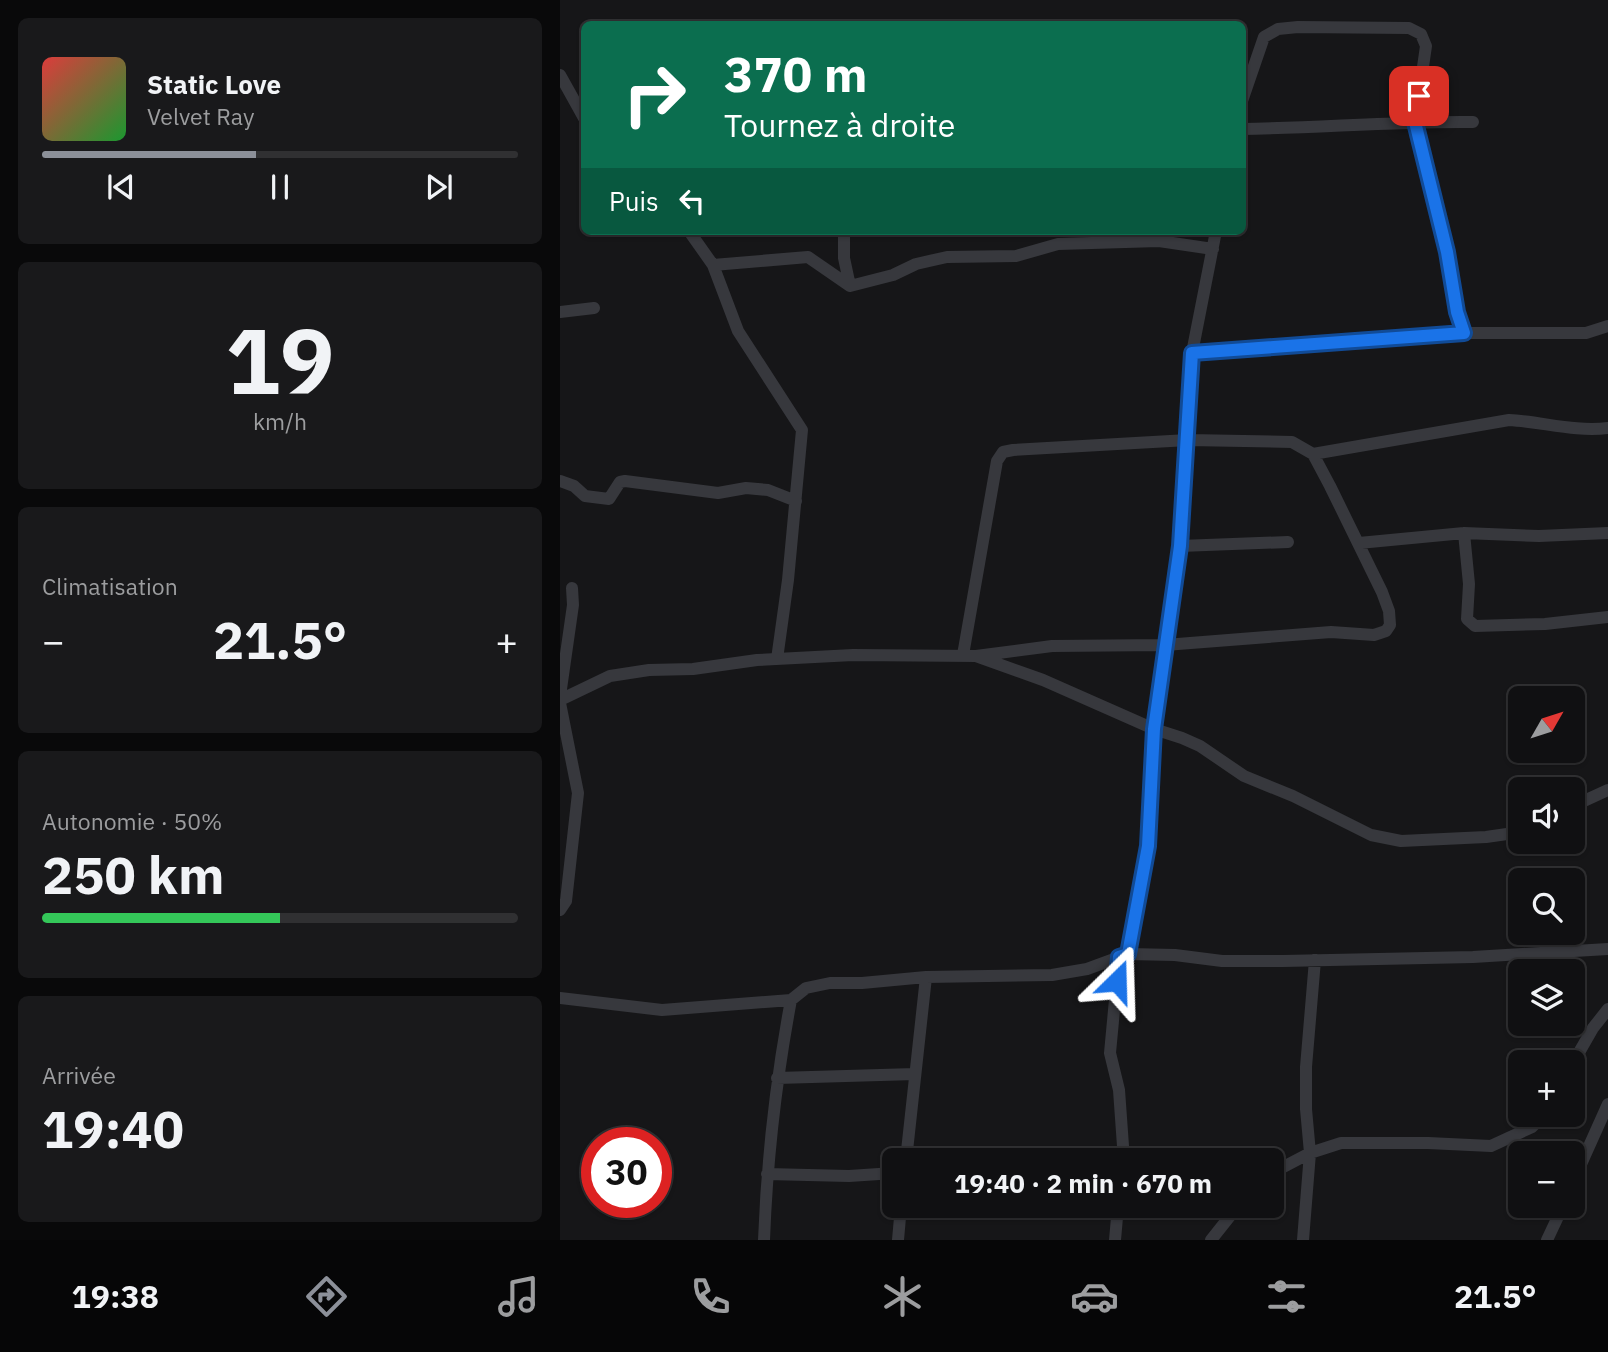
<!DOCTYPE html>
<html lang="fr">
<head>
<meta charset="utf-8">
<style>
  :root { --surface:#101012; --page:#19191b; --text:#f1f3f6; --muted:#9c9d9f; --line:#303032; --accent:#8c9099 }
  body { margin:0; font-family:"IBM Plex Sans",sans-serif; background:var(--page); color:var(--text); height:100vh; display:flex; flex-direction:column; font-size:26px; white-space:nowrap }
  * { box-sizing:border-box; margin:0 }
  p { font-size:23px; color:var(--muted) }
  .icon { flex:none; width:38px; height:38px; fill:none; stroke:currentColor; stroke-width:2; stroke-linecap:round; stroke-linejoin:round }
  .map { position:relative; flex:1; overflow:hidden }
  .sheet { display:flex; flex-direction:column; gap:18px; padding:18px; background:#09090a; width:560px }
  .sheet>* { flex:none }
  .guide { position:absolute; left:21px; top:21px; width:665px; height:214px; border-radius:10px; box-shadow:0 2px 5px #0004,0 0 0 2px var(--line); background:#0b6e4f; color:#fff; overflow:hidden }
  .needle { width:46px; rotate:51deg }
  .controls { position:absolute; left:948px; top:686px; display:grid; gap:14px }
  .controls a { display:grid; place-items:center; width:77px; height:77px; border-radius:10px; background:var(--surface); box-shadow:0 2px 5px #0004,0 0 0 2px var(--line); font-size:35px }
  .speed { position:absolute; left:21px; top:1127px; display:flex; gap:14px; font-size:35px; font-weight:700; text-align:center }
  .speed>* { display:grid; place-content:center; width:91px; height:91px; border-radius:50%; background:var(--surface); box-shadow:0 2px 5px #0004,0 0 0 2px var(--line); line-height:1 }
  .speed .limit { border:10px solid #d22; background:#fff; color:#111 }
  .pin { position:absolute; display:grid; place-items:center; width:60px; height:60px; color:#fff; margin:-30px; border-radius:14px; box-shadow:0 4px 10px #0006 }
  .me { position:absolute; width:77px; margin:-38px; rotate:22deg; stroke-linejoin:round; filter:drop-shadow(0 0 5px #0008) }
  .turn { display:flex; align-items:center; gap:24px; height:147px; padding:0 28px; font-size:32px }
  .turn .icon { width:91px; height:91px; stroke-width:2.5 }
  .turn b { display:block; font-size:49px; line-height:60px }
  .then { display:flex; align-items:center; height:66px; padding:0 28px; background:#0003; gap:14px; font-size:26px }
  .big { font-size:52px; font-weight:700; line-height:1.1 }
  .sheet .card { flex:1; display:flex; flex-direction:column; justify-content:center; gap:10px; min-width:0; padding:0 24px; border-radius:10px; background:var(--page) }
  .sheet .dial { align-items:center; gap:0 }
  .dial b { font-size:91px; line-height:1 }
  .song { display:flex; align-items:center; gap:21px }
  .cover { width:84px; height:84px; border-radius:10px; background:linear-gradient(135deg,hsl(0 70% 55%),hsl(130 70% 35%)) }
  .played { height:7px; border-radius:4px; background:linear-gradient(90deg,var(--accent) 45%,var(--line) 45%) }
  .keys { display:flex; justify-content:space-around; direction:ltr }
  .heat { display:flex; justify-content:space-between; align-items:center; font-size:38px; direction:ltr }
  .charge { height:10px; border-radius:5px; background:linear-gradient(90deg,#34c759 50%,var(--line) 0) }
  .trip { position:absolute; left:322px; top:1148px; width:402px; height:70px; border-radius:10px; background:var(--surface); box-shadow:0 2px 5px #0004,0 0 0 2px var(--line); font-weight:700; line-height:70px; text-align:center }
  .menu { display:flex; height:112px; justify-content:space-around; align-items:center; background:#060607; color:var(--muted) }
  .menu .icon { width:49px; height:49px }
  .menu .on { color:var(--accent) }
  .menu b { font-size:32px; color:var(--text) }
  main { display:flex; flex:1; min-height:0 }
  .map>svg:first-child { display:block }
</style>
</head>
<body>
<main>
<section class="sheet">
<div class="card">
<div class="song"><i class="cover"></i><div><b>Static Love</b><p>Velvet Ray</p></div></div>
<div class="played"></div>
<div class="keys"><svg class="icon" aria-label="previous" viewBox="0 0 24 24"><path d="M18 5L8 12l10 7zM5 5v14"/></svg><svg class="icon" aria-label="pause" viewBox="0 0 24 24"><path d="M8 5v14M16 5v14"/></svg><svg class="icon" aria-label="next" viewBox="0 0 24 24"><path d="M6 5l10 7-10 7zM19 5v14"/></svg></div>
</div>
<div class="card dial"><b>19</b><p>km/h</p></div>
<div class="card"><p>Climatisation</p>
<div class="heat"><a>−</a><b class="big">21.5°</b><a>+</a></div>
</div>
<div class="card"><p>Autonomie · 50%</p><b class="big">250 km</b><div class="charge"></div></div>
<div class="card"><p>Arrivée</p><b class="big">19:40</b></div>
</section>
<div class="map">
<svg width="1048" height="1240" viewBox="0 0 1048 1240">
  <rect width="100%" height="100%" fill="#161618"/>
  <g fill="none" stroke-linecap="round" stroke-linejoin="round">
    <path stroke="#37383d" stroke-width="12" d="M0,75L24,118
      M682,101L704,37L718,29L738,27L849,28L861,34L866,46L855,122L887,252L897,312L904,333
      M682,129C759,128 836,121 913,122
      M129,231L153,265L178,331L242,430L228,580L217,659
      M284,231V258L290,286
      M153,265L248,257L290,286L333,275L356,264L387,257L456,256L498,244L599,241L653,249
      M0,312L34,308
      M632,353L904,333H1026L1048,326
      M753,454L949,420C983,422 1015,432 1048,428
      M0,481L14,486L25,496L49,499L60,482L65,481L158,493L186,488L208,490L236,501
      M904,533L909,584L907,619L915,626L985,624L1048,617
      M799,543L904,533L979,536L1048,533
      M620,546L728,542
      M403,655L437,461L443,452L453,450L628,440L732,442L753,454L770,486L822,592L829,611L830,625L826,631L814,635L771,632L605,645L492,646L416,656
      M0,696L13,605L12,588
      M0,700L50,676L89,670L133,669L197,660L293,655L416,656L483,680L594,729L622,738L640,746L684,776L733,796L811,835L841,841L926,837L961,832
      M0,703L18,793L6,901L0,910
      M1013,806L1048,790
      M568,954L588,847L594,729L620,546L632,353L656,231
      M559,957L550,1053L559,1090L564,1160
      M0,998L102,1010L231,1000L246,988L270,983H302L366,977L492,975L527,969L568,954L615,955L662,961H723L913,957L1048,949
      M1013,1063L1033,1028L1048,1009
      M217,1078L355,1074
      M346,1160L366,977
      M515,1160L550,1154L564,1158L615,1160
      M618,1160C636,1155 655,1147 672,1160
      M712,1173L750,1153L781,1143H868L931,1146L972,1127L984,1115
      M207,1174L289,1176L334,1173
      M1013,1182L1048,1104
      M204,1240C207,1159 216,1080 231,1000
      M338,1240L341,1206
      M555,1240L558,1206
      M651,1240L678,1206
      M743,1240L750,1153L746,1109V1067L755,960
      M987,1240L1003,1206"/>
  </g>
  <g fill="none" stroke-linecap="round" stroke-linejoin="round">
    <g stroke="#114b97" stroke-width="18">
      <path id="route" d="M557,981L559,957L568,954L588,846L594,729L620,546L632,353L904,333L897,312L887,252L855,122L859,96"/>
    </g>
    <use href="#route" stroke="#1a73e8" stroke-width="12"/>
  </g>
</svg>
<div class="controls">
<a><svg class="needle" viewBox="-14 -14 28 28"><path d="M0-13l5 13h-10z" fill="#e53935"/><path d="M0 13l5-13h-10z" fill="#9c9d9f"/></svg></a>
<a><svg class="icon" aria-label="sound" viewBox="0 0 24 24"><path d="M4 9h4l5-4v14l-5-4H4zM17 9q2 3 0 6"/></svg></a>
<a><svg class="icon" aria-label="search" viewBox="0 0 24 24"><circle cx="10" cy="10" r="6"/><path d="M15 15l6 6"/></svg></a>
<a><svg class="icon" aria-label="layers" viewBox="0 0 24 24"><path d="M12 4l9 5-9 5-9-5zM3 14l9 5 9-5"/></svg></a>
<a>+</a>
<a>−</a>
</div>
<div class="speed"><div class="limit">30</div></div>
<div class="pin" style="left:859px;top:96px;background:#d93025"><svg class="icon" aria-label="arrive" viewBox="0 0 24 24"><path d="M6 21V4h12l-3 4 3 4H6"/></svg></div>
<svg class="me" style="left:557px;top:981px" viewBox="-20 -20 40 40"><path d="M0-17L14 15 0 8-14 15z" fill="#1a73e8" stroke="#fff" stroke-width="4"/></svg>
<div class="trip">19:40 · 2 min · 670 m</div>
<div class="guide">
<div class="turn"><svg class="icon" aria-label="right" viewBox="0 0 24 24"><path d="M7 20v-9h11M14 6l5 5-5 5"/></svg><div><b>370 m</b>Tournez à droite</div></div>
<div class="then">Puis<svg class="icon" aria-label="left" viewBox="0 0 24 24"><path d="M17 20v-9H6M10 6l-5 5 5 5"/></svg></div>
</div>
</div>
</main>
<nav class="menu">
<b>19:38</b>
<svg class="icon on" aria-label="directions" viewBox="0 0 24 24"><path d="M12 3l9 9-9 9-9-9zM9 14v-3h6M13 9l2 2-2 2"/></svg>
<svg class="icon" aria-label="music" viewBox="0 0 24 24"><path d="M9 18V5l10-2v13"/><circle cx="6" cy="18" r="3"/><circle cx="16" cy="16" r="3"/></svg>
<svg class="icon" aria-label="phone" viewBox="0 0 24 24"><path d="M5 4h4l2 5-3 2q2 4 5 5l2-3 5 2v4C11 20 4 13 5 4z"/></svg>
<svg class="icon" aria-label="climate" viewBox="0 0 24 24"><path d="M12 3v18M4 7l16 10M4 17L20 7"/></svg>
<svg class="icon" aria-label="car" viewBox="0 0 24 24"><path d="M5 17H2v-5l4-1 3-4h7l3 4 3 1v5h-3M9 17h6M6 11h13"/><circle cx="7" cy="17" r="2"/><circle cx="17" cy="17" r="2"/></svg>
<svg class="icon" aria-label="filters" viewBox="0 0 24 24"><path d="M4 7h16M4 17h16"/><circle cx="9" cy="7" r="2"/><circle cx="15" cy="17" r="2"/></svg>
<b>21.5°</b>
</nav>
</body>
</html>
